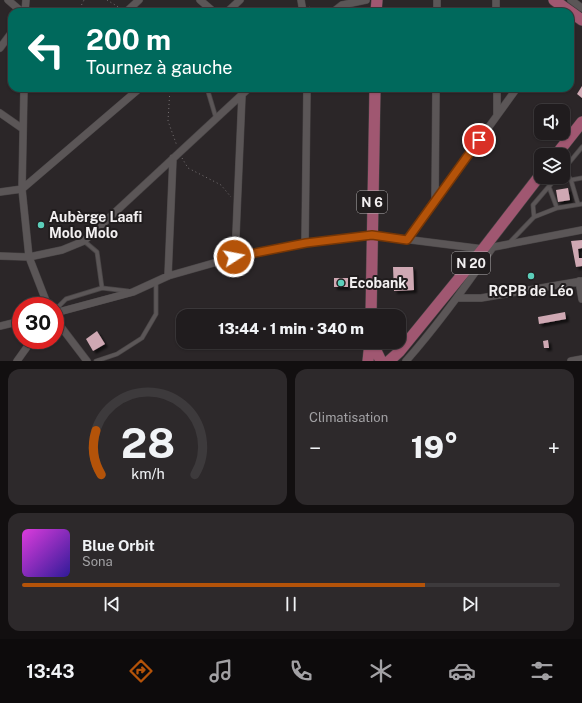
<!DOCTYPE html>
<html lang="fr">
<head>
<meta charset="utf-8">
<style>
  :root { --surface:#201c1e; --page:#2d292b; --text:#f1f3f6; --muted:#a2a1a4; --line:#3d3a3c; --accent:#b45309 }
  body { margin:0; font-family:"Public Sans",sans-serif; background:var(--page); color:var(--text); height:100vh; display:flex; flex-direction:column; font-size:15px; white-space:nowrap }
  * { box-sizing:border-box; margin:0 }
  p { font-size:13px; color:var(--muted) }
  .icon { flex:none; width:22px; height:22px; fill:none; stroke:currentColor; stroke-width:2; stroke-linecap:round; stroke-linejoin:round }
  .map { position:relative; height:361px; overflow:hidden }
  .panel { display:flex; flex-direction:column; gap:8px; padding:8px; background:#120f10; flex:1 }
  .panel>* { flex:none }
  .banner { position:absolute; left:8px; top:8px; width:566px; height:84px; border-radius:12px; box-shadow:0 1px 3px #0004,0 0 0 1px var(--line); background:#00695c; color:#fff; overflow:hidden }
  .buttons { position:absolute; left:534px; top:104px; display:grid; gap:8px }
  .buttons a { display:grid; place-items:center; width:36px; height:36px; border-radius:8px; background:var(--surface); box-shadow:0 1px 3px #0004,0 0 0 1px var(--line); font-size:20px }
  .speed { position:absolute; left:12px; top:297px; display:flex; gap:8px; font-size:20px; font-weight:700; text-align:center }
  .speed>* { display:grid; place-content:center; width:52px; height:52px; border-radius:50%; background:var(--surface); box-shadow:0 1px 3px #0004,0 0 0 1px var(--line); line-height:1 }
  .speed .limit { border:6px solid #d22; background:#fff; color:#111 }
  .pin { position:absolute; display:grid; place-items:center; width:34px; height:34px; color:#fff; margin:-17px; border:2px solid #fff; border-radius:50%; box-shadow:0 1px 4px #0007 }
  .me { position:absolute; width:44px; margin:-22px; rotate:79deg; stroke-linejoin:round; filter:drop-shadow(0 0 3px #0008) }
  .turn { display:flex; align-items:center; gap:14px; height:84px; padding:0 12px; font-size:18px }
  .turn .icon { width:52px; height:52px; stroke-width:2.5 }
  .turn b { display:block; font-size:28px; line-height:34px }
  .big { font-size:30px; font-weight:800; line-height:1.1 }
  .panel .card { flex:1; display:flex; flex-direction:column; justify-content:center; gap:6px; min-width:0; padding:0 14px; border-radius:12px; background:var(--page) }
  .panel .dial { align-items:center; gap:0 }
  .dial svg { height:104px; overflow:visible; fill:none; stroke:var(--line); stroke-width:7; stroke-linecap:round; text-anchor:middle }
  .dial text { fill:var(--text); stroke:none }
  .song { display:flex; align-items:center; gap:12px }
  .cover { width:48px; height:48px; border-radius:6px; background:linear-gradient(135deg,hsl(300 70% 55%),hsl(250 70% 35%)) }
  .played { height:4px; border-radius:2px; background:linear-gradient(90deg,var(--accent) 75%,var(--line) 75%) }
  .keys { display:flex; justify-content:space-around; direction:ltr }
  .heat { display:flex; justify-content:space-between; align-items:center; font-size:22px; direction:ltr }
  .panel .tiles { flex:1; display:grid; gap:8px; grid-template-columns:1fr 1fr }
  .card:last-child { grid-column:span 2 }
  .trip { position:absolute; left:176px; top:309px; width:230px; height:40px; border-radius:12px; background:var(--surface); box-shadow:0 1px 3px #0004,0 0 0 1px var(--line); font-weight:800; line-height:40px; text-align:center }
  .menu { display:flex; height:64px; justify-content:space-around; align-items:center; background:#0d0b0c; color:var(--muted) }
  .menu .icon { width:28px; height:28px }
  .menu .current { color:var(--accent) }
  .menu b { font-size:18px; color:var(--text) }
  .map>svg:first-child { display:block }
</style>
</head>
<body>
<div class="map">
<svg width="582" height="361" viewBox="0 0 582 361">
  <defs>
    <filter id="shadow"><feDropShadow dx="3" dy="3" stdDeviation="1" flood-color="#0009"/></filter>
  </defs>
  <rect width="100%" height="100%" fill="#2b2628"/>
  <path fill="#cfa8b3" filter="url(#shadow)" d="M582,86V98L577,94Z
    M568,188L570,200L558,202L556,190Z
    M582,240V248L578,249L579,258H582V266L576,267L571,241Z
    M393,267H413L414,290L394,291Z
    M334,278H348V287H334Z
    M565,312L566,319L539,324L538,317Z
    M97,331L105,344L93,351L86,339Z
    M548,340L549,348H544L543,341Z"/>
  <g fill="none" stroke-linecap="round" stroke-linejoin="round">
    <g stroke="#494546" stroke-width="5">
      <path id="lane" d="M207,88L216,118
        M564,169L571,180L578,204
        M563,170L582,147
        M571,180L582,178
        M549,187L557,208
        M534,217L533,205L557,177
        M84,241L97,252L102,288
        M510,242L534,217L557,208L582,204
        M55,310L66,299L102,288L128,291
        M96,361L117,354L142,338L156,314V282"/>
    </g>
    <g stroke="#494546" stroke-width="8">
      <path id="street" d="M8,0L22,12
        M200,0L214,12
        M301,0L303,12
        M496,0V12
        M571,0L582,8
        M25,12L26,0
        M126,12L139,0
        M227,12L240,0
        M333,12L342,5L366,0
        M437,12V0
        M0,48L12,32
        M24,88L22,189L29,257L48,306
        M0,113L23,129
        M497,115V88
        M0,192L22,189L140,88
        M435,201L436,88
        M407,240L517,88
        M305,243L307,88
        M0,256L29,257L62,250L84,241L249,88
        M235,257L242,95
        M168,276L173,158
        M579,281L582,299
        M457,298H481L582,281
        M55,313L133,292L168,276L235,257L305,243L372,235L483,249L582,230
        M55,319L87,361
        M0,326L21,321
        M17,361L32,340
        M406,361C438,325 466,286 493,247
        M571,361L582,359"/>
    </g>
    <g stroke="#494546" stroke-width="12">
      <path id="primary" d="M554,0L582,20
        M376,12L377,0
        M556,155L582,122
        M371,316L375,88
        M372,342L381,361
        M368,361L370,342
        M389,361L399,352L483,249L541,174"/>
    </g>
    <path stroke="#767173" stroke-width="1" stroke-dasharray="1 3" stroke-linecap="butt" d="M107,0L120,8
      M309,7L317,12H321
      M78,12L84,0
      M170,88L168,121L177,146
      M182,158L188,168L221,185L231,197"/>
    <use href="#lane" stroke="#5b5657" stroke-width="3.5"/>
    <use href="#street" stroke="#5b5657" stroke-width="7"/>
    <use href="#primary" stroke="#a05771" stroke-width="11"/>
  </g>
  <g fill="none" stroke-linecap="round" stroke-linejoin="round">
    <g stroke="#753606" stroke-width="10">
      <path id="route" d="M234,257L306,243L372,235L407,240L479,140"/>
    </g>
    <use href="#route" stroke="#b45309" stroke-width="7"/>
  </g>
  <g fill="#5cceba" stroke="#211d1e" stroke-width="1.5">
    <circle cx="41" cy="225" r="4"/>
    <circle cx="531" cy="276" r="4"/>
    <circle cx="341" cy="283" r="4"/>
  </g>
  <g text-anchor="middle" stroke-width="4" stroke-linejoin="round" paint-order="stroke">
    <g fill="#211d1e" stroke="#b3b0b1" stroke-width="1">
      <rect x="357" y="191" width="30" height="22" rx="3"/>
      <rect x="452" y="252" width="38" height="22" rx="3"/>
    </g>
    <g font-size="13" font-weight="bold" fill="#f2eff0">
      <text x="372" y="207">N 6</text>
      <text x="471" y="268">N 20</text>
    </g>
    <g font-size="14" font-weight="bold" fill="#f2eff0" stroke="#211d1e" text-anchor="start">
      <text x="49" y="222">Aubèrge Laafi<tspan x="49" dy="16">Molo Molo</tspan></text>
      <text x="349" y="288">Ecobank</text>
      <text x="531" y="296" text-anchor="middle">RCPB de Léo</text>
    </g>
  </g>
</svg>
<div class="buttons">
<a><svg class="icon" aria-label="sound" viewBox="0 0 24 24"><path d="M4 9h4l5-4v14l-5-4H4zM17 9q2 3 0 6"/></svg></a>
<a><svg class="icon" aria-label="layers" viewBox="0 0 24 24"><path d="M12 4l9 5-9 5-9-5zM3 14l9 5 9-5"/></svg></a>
</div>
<div class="speed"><div class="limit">30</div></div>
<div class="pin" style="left:479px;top:140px;background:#d93025"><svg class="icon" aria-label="arrive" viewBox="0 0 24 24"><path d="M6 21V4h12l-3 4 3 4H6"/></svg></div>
<svg class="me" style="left:234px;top:257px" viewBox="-20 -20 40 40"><circle r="17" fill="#b45309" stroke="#fff" stroke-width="3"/><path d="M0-11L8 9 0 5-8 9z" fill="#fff"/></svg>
<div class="trip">13:44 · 1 min · 340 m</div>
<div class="banner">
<div class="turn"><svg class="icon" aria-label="left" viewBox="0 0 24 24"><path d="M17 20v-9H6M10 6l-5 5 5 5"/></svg><div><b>200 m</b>Tournez à gauche</div></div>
</div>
</div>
<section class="panel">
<div class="tiles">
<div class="card dial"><svg viewBox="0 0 100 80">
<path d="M14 69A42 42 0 1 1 86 69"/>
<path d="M14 69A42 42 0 0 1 10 35" stroke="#b45309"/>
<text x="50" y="56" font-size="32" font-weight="700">28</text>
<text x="50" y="72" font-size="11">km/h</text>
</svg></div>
<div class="card"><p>Climatisation</p>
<div class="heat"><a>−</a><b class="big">19°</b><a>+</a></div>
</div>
<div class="card">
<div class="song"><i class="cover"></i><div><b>Blue Orbit</b><p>Sona</p></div></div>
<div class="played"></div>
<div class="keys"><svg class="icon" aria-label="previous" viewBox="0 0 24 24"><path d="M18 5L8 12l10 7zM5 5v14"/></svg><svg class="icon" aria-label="pause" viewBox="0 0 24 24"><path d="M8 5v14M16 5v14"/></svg><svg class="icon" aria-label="next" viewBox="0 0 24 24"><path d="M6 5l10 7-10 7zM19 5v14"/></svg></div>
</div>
</div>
</section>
<nav class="menu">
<b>13:43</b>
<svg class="icon current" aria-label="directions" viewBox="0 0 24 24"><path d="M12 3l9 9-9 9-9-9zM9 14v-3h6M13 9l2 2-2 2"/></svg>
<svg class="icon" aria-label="music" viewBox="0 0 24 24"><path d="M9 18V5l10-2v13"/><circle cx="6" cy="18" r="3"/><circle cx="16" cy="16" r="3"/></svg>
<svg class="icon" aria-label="phone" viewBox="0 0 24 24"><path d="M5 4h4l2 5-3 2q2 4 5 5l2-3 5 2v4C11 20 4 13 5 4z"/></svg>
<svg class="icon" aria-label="climate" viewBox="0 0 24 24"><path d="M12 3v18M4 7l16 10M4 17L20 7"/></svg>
<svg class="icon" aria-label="car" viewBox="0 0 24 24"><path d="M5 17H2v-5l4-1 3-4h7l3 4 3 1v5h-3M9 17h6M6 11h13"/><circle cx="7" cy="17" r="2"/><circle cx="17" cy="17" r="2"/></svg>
<svg class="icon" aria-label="filters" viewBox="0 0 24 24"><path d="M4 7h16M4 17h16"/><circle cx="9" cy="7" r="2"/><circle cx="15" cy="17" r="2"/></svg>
</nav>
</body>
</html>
